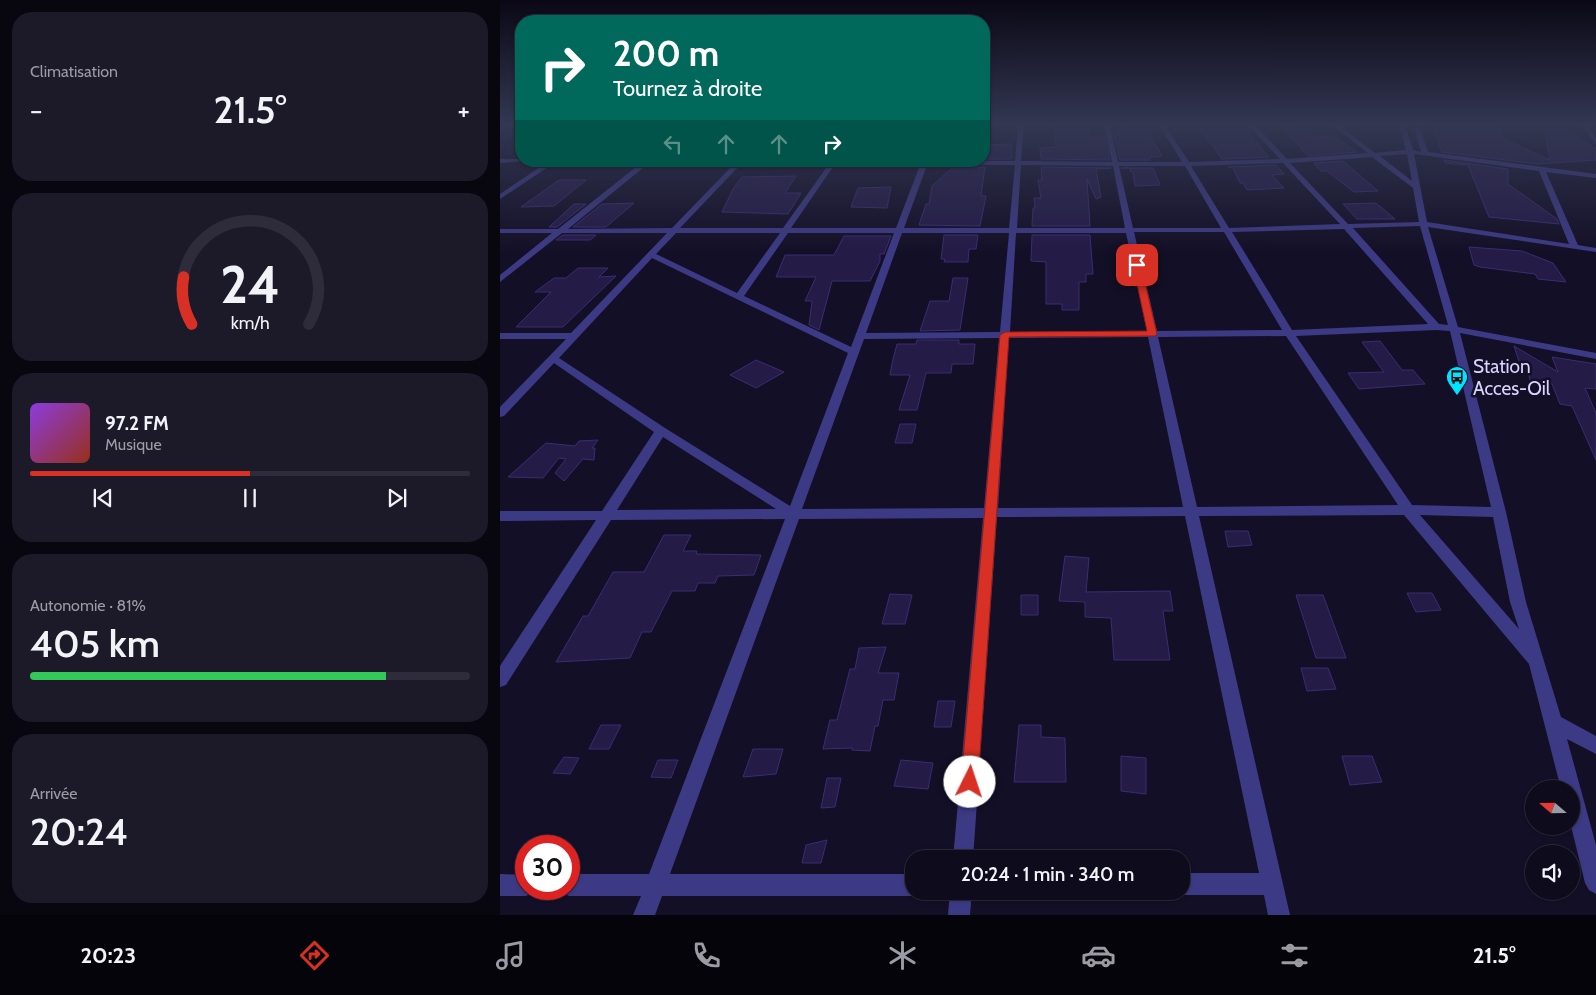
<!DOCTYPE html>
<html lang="fr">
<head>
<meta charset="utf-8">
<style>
  :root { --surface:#0e0b1c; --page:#1c1929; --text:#f1f3f6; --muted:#9b9ba3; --line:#2e2b3b; --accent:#d93025 }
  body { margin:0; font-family:Cabin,sans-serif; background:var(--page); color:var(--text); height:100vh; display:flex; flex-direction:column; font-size:19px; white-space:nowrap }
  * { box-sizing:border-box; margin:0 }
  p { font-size:16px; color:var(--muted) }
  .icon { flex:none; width:28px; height:28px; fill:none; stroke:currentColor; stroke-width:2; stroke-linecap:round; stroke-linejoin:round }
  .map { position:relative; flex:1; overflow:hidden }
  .sheet { display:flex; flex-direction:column; gap:12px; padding:12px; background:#08060f; width:500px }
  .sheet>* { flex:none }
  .guide { position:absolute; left:15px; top:15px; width:475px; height:152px; border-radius:20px; box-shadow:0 1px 4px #0004,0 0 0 1px var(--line); background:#00695c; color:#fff; overflow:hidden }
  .needle { width:32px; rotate:290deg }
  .tools { position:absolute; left:1025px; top:780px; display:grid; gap:10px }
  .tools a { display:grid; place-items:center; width:55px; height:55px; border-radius:50%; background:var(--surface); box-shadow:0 1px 4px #0004,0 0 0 1px var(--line); font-size:25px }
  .speed { position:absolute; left:15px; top:835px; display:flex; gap:10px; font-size:25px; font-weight:700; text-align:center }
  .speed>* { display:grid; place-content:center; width:65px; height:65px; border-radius:50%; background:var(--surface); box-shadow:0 1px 4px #0004,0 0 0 1px var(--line); line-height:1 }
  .speed .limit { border:8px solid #d22; background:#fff; color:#111 }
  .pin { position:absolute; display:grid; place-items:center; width:42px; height:42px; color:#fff; margin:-21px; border-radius:10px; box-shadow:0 2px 8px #0006 }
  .me { position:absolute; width:55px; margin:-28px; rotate:4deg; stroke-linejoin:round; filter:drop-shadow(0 0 4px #0008) }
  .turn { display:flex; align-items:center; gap:18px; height:105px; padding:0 15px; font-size:22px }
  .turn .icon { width:65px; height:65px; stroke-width:2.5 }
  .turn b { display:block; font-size:35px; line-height:42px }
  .lanes { display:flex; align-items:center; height:48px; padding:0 15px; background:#0003; justify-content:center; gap:25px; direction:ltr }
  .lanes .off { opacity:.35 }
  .big { font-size:38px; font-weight:600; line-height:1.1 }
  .sheet .widget { flex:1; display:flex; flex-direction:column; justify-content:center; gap:8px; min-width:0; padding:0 18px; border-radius:20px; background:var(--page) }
  .sheet .dial { align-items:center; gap:0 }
  .dial svg { height:130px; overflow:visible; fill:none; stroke:var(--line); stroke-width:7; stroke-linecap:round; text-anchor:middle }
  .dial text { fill:var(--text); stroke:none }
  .song { display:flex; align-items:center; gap:15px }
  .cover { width:60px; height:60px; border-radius:8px; background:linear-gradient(135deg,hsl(270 70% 55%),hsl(10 70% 35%)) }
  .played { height:5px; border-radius:2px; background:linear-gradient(90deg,var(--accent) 50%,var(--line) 50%) }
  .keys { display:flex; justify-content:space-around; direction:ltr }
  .heat { display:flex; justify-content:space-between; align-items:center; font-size:28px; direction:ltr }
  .charge { height:8px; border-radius:4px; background:linear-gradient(90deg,#34c759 81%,var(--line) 0) }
  .trip { position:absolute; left:405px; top:850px; width:285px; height:50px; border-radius:20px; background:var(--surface); box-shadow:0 1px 4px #0004,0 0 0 1px var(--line); font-weight:600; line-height:50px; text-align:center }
  .menu { display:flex; height:80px; justify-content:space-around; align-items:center; background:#06040b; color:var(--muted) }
  .menu .icon { width:35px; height:35px }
  .menu .on { color:var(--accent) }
  .menu b { font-size:22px; color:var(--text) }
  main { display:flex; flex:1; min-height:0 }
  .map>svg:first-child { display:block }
</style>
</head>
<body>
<main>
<section class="sheet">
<div class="widget"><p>Climatisation</p>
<div class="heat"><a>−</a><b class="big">21.5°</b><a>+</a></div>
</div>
<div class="widget dial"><svg viewBox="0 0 100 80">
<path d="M14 69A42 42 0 1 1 86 69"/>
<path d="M14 69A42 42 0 0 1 9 40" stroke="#d93025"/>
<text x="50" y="56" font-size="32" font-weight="700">24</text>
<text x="50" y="72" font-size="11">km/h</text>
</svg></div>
<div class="widget">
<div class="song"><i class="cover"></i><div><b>97.2 FM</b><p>Musique</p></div></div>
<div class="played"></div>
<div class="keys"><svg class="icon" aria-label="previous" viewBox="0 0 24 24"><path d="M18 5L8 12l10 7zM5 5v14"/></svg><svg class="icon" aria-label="pause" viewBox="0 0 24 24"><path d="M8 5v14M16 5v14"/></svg><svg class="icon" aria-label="next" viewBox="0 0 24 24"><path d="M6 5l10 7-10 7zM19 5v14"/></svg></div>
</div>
<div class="widget"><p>Autonomie · 81%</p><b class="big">405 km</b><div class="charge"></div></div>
<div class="widget"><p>Arrivée</p><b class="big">20:24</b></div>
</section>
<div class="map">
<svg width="1096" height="915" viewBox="0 0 1096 915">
  <rect width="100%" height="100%" fill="#130f26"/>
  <path fill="#241b47" stroke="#3b2d73" d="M554,125H587L589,138L605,136L610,160L541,159L540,148L556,147Z
    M622,125L645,127L662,156L650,157V160H620L614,135H620L619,127H623Z
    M700,125H741L769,157L722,159L698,126Z
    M781,125H802L816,136H834L857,152L808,156Z
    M932,125H1002L999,137L1050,160L1044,130L1069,131L1096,149V160L1037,164L942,152Z
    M511,144L512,159H484V145Z
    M944,160L1008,169V184L1057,219L1059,224L989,217L968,165L945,163Z
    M843,161L878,191L854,192L827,171H821L814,163Z
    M776,165L784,174L772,175L784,188L747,190L743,183H740L733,168L728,167Z
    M453,167H485L481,196H486L480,226L419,225L426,204H429L432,186Z
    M541,167L611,168L596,169L601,197L596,199L587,179L590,226H532L533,208H535L534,198H541L538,180H542Z
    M621,168H653L660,185L635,186L633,172H631L630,168Z
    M296,176L285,193H301L288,214L222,212L233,189L242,177Z
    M59,180H86L54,206L21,207Z
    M391,187L387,208L351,207L358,188Z
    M134,203L106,227H73L102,204Z
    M876,203L895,219H857L843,204Z
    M74,204H86L57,227H49Z
    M63,235H96L90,240H56Z
    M444,235H478L476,249H469L468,262H444L445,259H441Z
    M532,235H590L593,274H586V282H579V310H562V304H546V262L531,261Z
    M344,236H391L384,254H380V261L370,281H332L319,330L309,325L312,301H305L316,277H276L285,255H334Z
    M969,247L1022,251L1053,263L1066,282L1038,279L1035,274L980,267L974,265Z
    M78,268H108L99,277L116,276L63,327H16L51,292H35L54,278H66Z
    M453,278H468L460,330L420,331L430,301H449Z
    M417,340H459V344H475L473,364H452L451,373H426L417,410H399L410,375H390L393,359L397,344H416Z
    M880,341L902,370H913L925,384L859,389L848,373L884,372L862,342Z
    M1014,346L1058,372L1052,357L1096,364V389L1085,388L1096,413V460L1072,406L1060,404L1052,384L1030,380L1027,369L1021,368Z
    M256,360L284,372L256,388L230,375Z
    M400,424H416L412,443H395Z
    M98,440L92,448H95L94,460L83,459L64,481L55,473L66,459L59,458L43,478L8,477L46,443L75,446L79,441Z
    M725,531H748L752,545L728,547Z
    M164,535H191L183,551H197L196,554L261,555L254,575L218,576L215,583H198L195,591H172L151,632H142L130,658L56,662L83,616H88L113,572H144Z
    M565,556L589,558L586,592L670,591L673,611H663L670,660H614L611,618L585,617V602L559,601Z
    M907,593H932L941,610L916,612Z
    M390,594L412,595L405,624H382Z
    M521,595H538V615H521Z
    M796,595H823L846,658H816Z
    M386,647L378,673H399L394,700H383L378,726H375L370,751L352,750V748L323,749L330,720H337L350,669H355L359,648Z
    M801,668H828L836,689L807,691Z
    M438,701H455L451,727H434Z
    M101,725H121L109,749H89Z
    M519,725H541V737L565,738L566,782H514Z
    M253,749H283L276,774L243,777Z
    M621,756L646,758V794L621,791Z
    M842,756H872L882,782L850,785Z
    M64,757L79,758L70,774L53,773Z
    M158,760H178L171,778L151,777Z
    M401,760L433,763L428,789L394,786Z
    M327,778H341L335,807L321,808Z
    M327,840L321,863H302L306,845Z"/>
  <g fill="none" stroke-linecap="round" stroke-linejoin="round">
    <path fill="#3d3a85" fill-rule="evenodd" d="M518,125H524L521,161L612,162L604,125H610L618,162H682L659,125H665L689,162L780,159L748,125H755L787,159L868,153L832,125H839L875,153L906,150L899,125H905L913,150L921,152L913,125H919L928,152L1096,174V178L1046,172L1078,245L1096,248V252L928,227L958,327L1096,353V359L960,333L1006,512L1026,602L1061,717L1096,736V754L1067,739L1096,845V894L1089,890L1085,883L1071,826V789H1061L1029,664L904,515L699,516L790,915H768L764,895H681L673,891H681V873H759L685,516L497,517L473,859H453L483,518L299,519L170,874H414V891L421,892L414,896H162L155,915H133L141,896H69L62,892L60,889H69V874H149L285,519L111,520L6,685L0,687V666L96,520L0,521V511H102L154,432L54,363L4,416L0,417V407L66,339H0V333H71L167,233H62L0,282V275L52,233H0V229H58L141,163L122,161H515ZM907,154L912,181L880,156ZM914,154L1039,171L1069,244L927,222ZM872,157L913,188L919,222L848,224L790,163ZM149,163L234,164L172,228L68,229ZM783,163L840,224L729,228L691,166ZM241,164H329L283,228H180ZM335,164L420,165L396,228H291ZM427,165H515L509,228H404ZM521,165L613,166L625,228H517ZM619,166H685L721,228H633ZM920,226L948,325L939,324L853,228ZM844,229L928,324L792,330L732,232ZM634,232H724L782,330L657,331ZM176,233H280L237,293L156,254ZM288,233H394L351,347L244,296ZM402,233H509L500,332L366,333ZM516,233H626L647,331L510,332ZM152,258L348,353L290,506L165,428L59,358ZM936,330L950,331L991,507L912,505L796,336ZM786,336L898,505L697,507L658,337ZM648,337L683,507L498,508L509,338ZM499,338L484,508L302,509L364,339ZM163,437L276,509L117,510ZM920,515L993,517L1010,602L1019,629Z
      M1081,125H1087L1096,138V144Z
      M0,159H21V161H24L0,163Z
      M49,161H57L0,199V194Z
      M0,874L26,875V889H35L33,892L26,896H0Z
      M450,891H472L470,915H448Z"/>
  </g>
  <linearGradient id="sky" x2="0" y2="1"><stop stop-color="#0a0815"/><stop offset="0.49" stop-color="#333752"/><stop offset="1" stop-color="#333752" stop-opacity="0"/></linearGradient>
  <rect width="1096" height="253" fill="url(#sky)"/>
  <path fill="#d93025" stroke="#8d1f18" d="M637,262L641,265L657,334L655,336L509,337L478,782L476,788L470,790L463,788L461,782L500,335L505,332L647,331L633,265Z"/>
  <defs>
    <g id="bus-pin" transform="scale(1.125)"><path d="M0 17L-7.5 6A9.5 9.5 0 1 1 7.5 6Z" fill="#00e5ff" stroke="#130f26"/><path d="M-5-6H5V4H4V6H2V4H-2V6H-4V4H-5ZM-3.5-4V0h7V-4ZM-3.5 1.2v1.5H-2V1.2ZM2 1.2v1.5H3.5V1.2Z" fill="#111"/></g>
  </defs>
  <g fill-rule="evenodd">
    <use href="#bus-pin" x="957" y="377"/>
  </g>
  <g text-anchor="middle" stroke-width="5" stroke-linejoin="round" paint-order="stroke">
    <g font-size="19" fill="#d9d4ff" stroke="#130f26" text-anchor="start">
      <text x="973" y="373">Station<tspan x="973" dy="22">Acces-Oil</tspan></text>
    </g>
  </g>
</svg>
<div class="tools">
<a><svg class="needle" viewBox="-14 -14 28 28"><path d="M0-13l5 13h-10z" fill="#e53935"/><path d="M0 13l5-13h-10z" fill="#9b9ba3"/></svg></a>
<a><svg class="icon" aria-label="sound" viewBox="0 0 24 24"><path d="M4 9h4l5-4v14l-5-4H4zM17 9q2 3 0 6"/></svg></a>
</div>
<div class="speed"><div class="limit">30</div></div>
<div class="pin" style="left:637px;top:265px;background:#d93025"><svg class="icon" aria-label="arrive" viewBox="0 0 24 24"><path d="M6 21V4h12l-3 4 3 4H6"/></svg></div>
<svg class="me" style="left:470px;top:782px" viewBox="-20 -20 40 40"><circle r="19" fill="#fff"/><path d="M0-13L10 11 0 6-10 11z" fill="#d93025"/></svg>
<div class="trip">20:24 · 1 min · 340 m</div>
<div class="guide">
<div class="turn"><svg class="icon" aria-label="right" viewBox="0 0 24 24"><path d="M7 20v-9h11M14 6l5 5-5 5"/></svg><div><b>200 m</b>Tournez à droite</div></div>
<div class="lanes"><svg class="icon off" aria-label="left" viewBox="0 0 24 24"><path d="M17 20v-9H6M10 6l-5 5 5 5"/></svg><svg class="icon off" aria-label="ahead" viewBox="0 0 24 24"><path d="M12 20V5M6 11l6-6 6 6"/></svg><svg class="icon off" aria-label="ahead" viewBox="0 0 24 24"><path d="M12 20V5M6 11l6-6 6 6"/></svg><svg class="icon" aria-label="right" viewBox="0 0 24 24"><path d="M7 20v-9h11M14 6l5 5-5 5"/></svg></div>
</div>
</div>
</main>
<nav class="menu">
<b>20:23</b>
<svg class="icon on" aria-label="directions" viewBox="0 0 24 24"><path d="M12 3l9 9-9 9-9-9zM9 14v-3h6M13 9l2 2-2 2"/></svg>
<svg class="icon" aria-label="music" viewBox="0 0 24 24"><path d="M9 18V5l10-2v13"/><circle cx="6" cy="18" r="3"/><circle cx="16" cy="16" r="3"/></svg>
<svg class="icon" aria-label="phone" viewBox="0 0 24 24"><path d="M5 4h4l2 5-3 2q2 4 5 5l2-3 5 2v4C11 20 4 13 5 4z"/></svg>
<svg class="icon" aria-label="climate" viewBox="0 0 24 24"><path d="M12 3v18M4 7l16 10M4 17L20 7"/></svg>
<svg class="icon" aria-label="car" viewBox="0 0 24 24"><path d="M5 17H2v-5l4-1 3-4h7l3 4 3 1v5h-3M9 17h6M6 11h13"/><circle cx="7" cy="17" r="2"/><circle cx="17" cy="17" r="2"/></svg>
<svg class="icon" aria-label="filters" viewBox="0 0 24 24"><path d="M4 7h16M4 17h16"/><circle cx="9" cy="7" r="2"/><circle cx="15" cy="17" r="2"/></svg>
<b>21.5°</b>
</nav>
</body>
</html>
